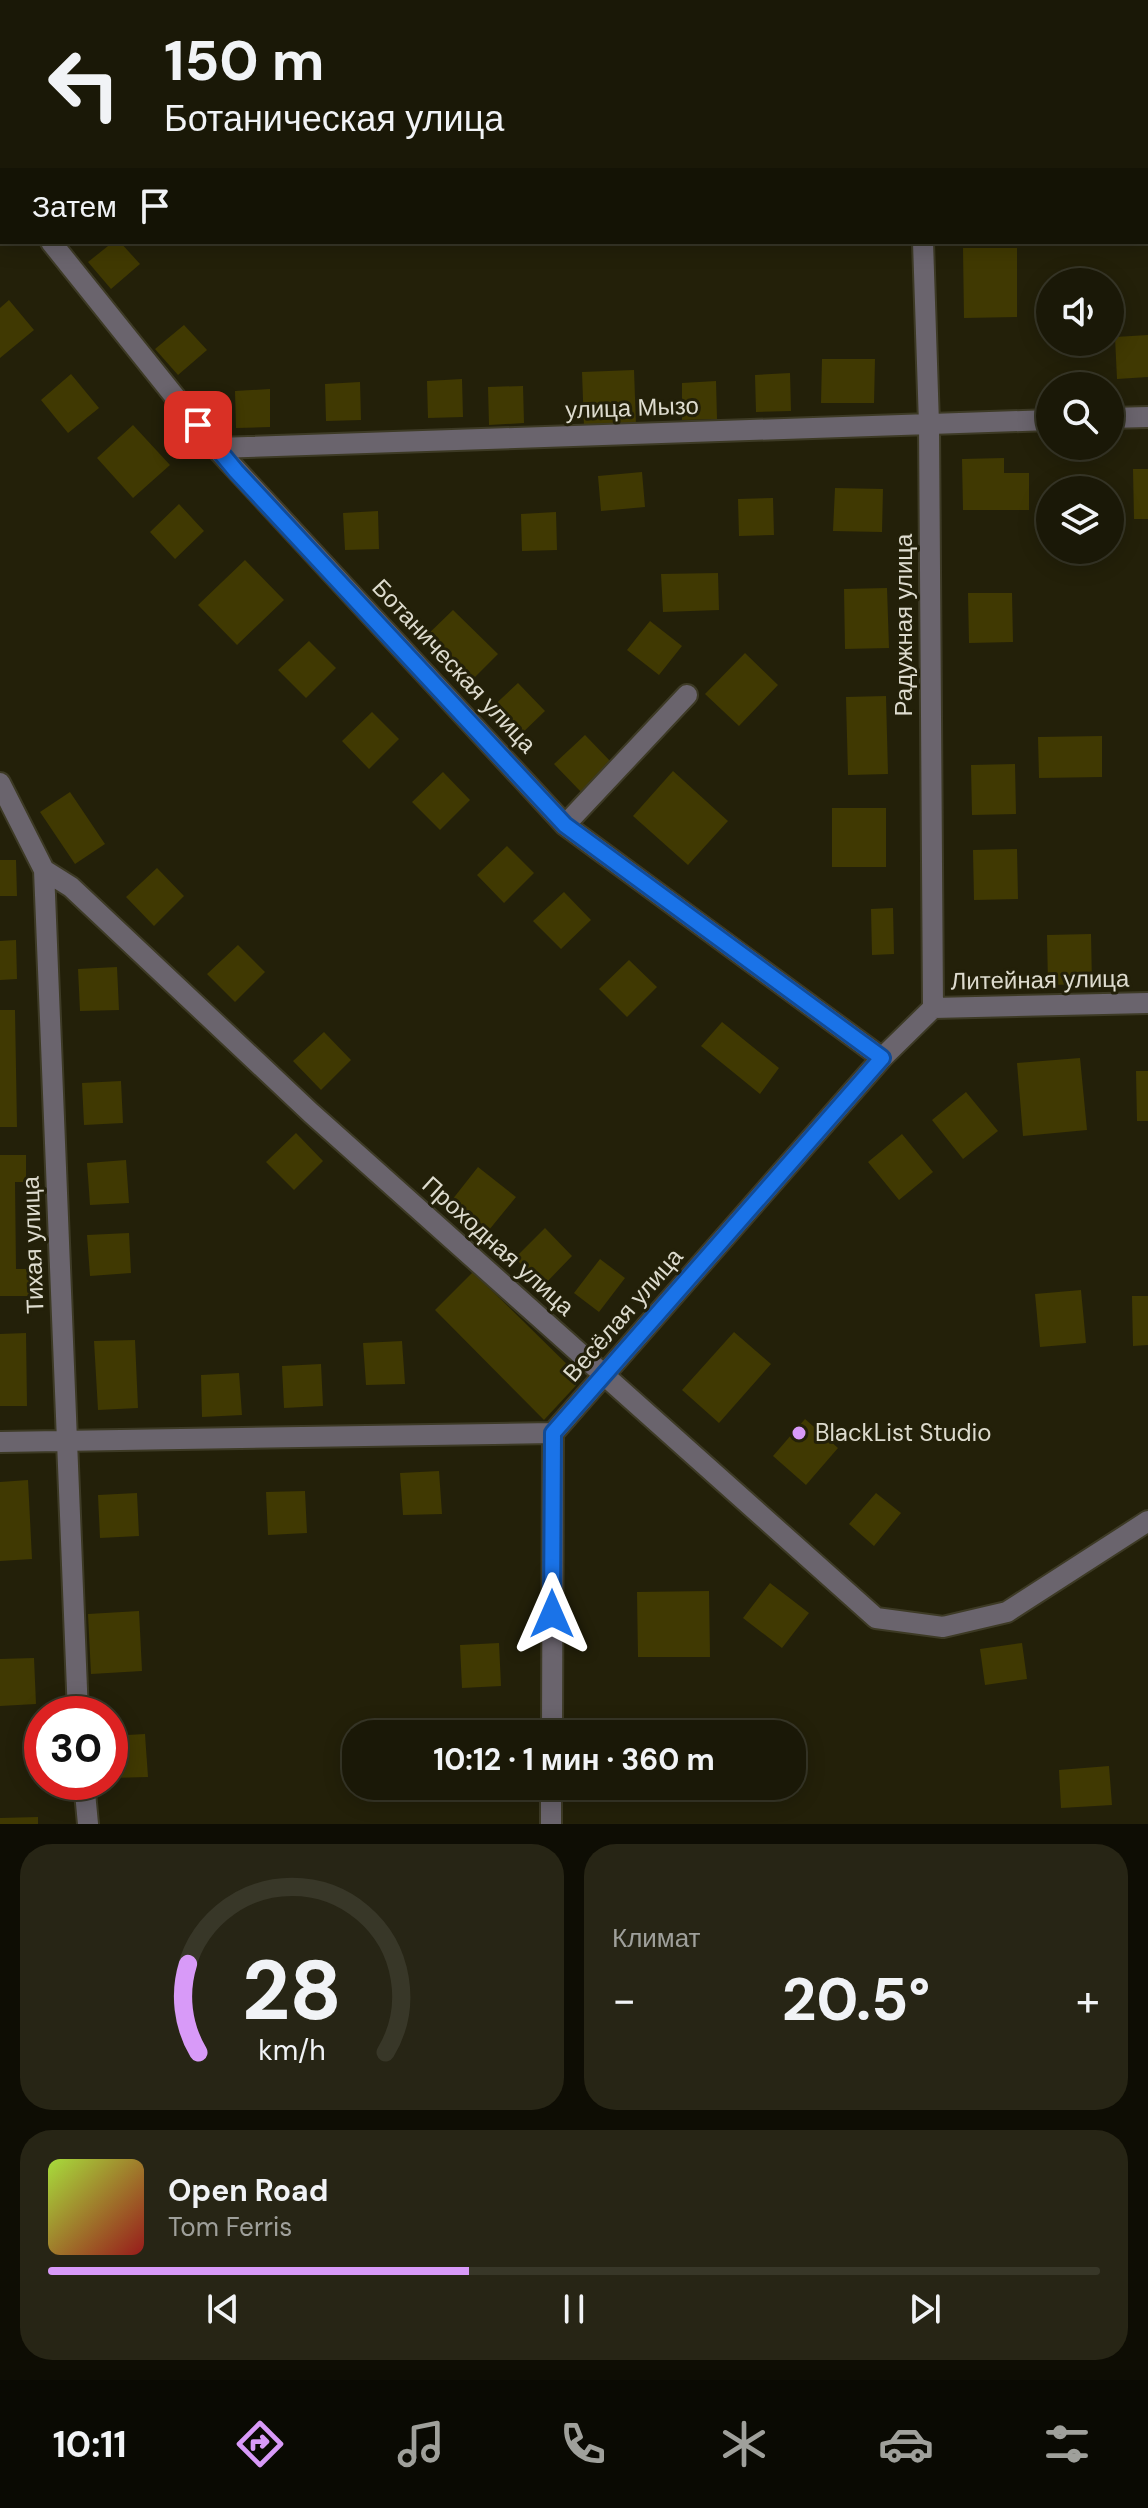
<!DOCTYPE html>
<html lang="ru">
<head>
<meta charset="utf-8">
<style>
  :root { --surface:#1a1807; --page:#272515; --text:#f1f3f6; --muted:#9fa09b; --line:#383728; --accent:#d89af8 }
  body { margin:0; font-family:"DM Sans",sans-serif; background:var(--page); color:var(--text); height:100vh; display:flex; flex-direction:column; font-size:30px; white-space:nowrap }
  * { box-sizing:border-box; margin:0 }
  p { font-size:26px; color:var(--muted) }
  .icon { flex:none; width:44px; height:44px; fill:none; stroke:currentColor; stroke-width:2; stroke-linecap:round; stroke-linejoin:round }
  .map { position:relative; height:1824px; overflow:hidden }
  .sheet { display:flex; flex-direction:column; gap:20px; padding:20px; background:#0e0d04; flex:1 }
  .sheet>* { flex:none }
  .top-card { position:absolute; left:0px; top:0px; width:1148px; height:244px; box-shadow:0 4px 20px #0003,0 0 0 2px var(--line); background:#1a1807; color:var(--text); overflow:hidden }
  .controls { position:absolute; left:1036px; top:268px; display:grid; gap:16px }
  .controls a { display:grid; place-items:center; width:88px; height:88px; border-radius:50%; background:var(--surface); box-shadow:0 4px 20px #0003,0 0 0 2px var(--line); font-size:40px }
  .speed { position:absolute; left:24px; top:1696px; display:flex; gap:16px; font-size:40px; font-weight:700; text-align:center }
  .speed>* { display:grid; place-content:center; width:104px; height:104px; border-radius:50%; background:var(--surface); box-shadow:0 4px 20px #0003,0 0 0 2px var(--line); line-height:1 }
  .speed .limit { border:12px solid #d22; background:#fff; color:#111 }
  .pin { position:absolute; display:grid; place-items:center; width:68px; height:68px; color:#fff; margin:-34px; border-radius:16px; box-shadow:0 4px 12px #0006 }
  .me { position:absolute; width:88px; margin:-44px; rotate:0deg; stroke-linejoin:round; filter:drop-shadow(0 0 6px #0008) }
  .turn { display:flex; align-items:center; gap:28px; height:168px; padding:0 32px; font-size:36px }
  .turn .icon { width:104px; height:104px; stroke-width:2.5 }
  .turn b { display:block; font-size:56px; line-height:68px }
  .then { display:flex; align-items:center; height:76px; padding:0 32px; background:#0003; gap:16px; font-size:30px }
  .big { font-size:60px; font-weight:700; line-height:1.1 }
  .sheet .card { flex:1; display:flex; flex-direction:column; justify-content:center; gap:12px; min-width:0; padding:0 28px; border-radius:32px; background:var(--page) }
  .sheet .dial { align-items:center; gap:0 }
  .dial svg { height:208px; overflow:visible; fill:none; stroke:var(--line); stroke-width:7; stroke-linecap:round; text-anchor:middle }
  .dial text { fill:var(--text); stroke:none }
  .song { display:flex; align-items:center; gap:24px }
  .cover { width:96px; height:96px; border-radius:12px; background:linear-gradient(135deg,hsl(80 70% 55%),hsl(0 70% 35%)) }
  .played { height:8px; border-radius:4px; background:linear-gradient(90deg,var(--accent) 40%,var(--line) 40%) }
  .keys { display:flex; justify-content:space-around; direction:ltr }
  .heat { display:flex; justify-content:space-between; align-items:center; font-size:44px; direction:ltr }
  .sheet .tiles { flex:1; display:grid; gap:20px; grid-template-columns:1fr 1fr }
  .card:last-child { grid-column:span 2 }
  .trip { position:absolute; left:342px; top:1720px; width:464px; height:80px; border-radius:32px; background:var(--surface); box-shadow:0 4px 20px #0003,0 0 0 2px var(--line); font-weight:700; line-height:80px; text-align:center }
  .tab-bar { display:flex; height:128px; justify-content:space-around; align-items:center; background:#0a0a03; color:var(--muted) }
  .tab-bar .icon { width:56px; height:56px }
  .tab-bar .current { color:var(--accent) }
  .tab-bar b { font-size:36px; color:var(--text) }
  .map>svg:first-child { display:block }
</style>
</head>
<body>
<div class="map">
<svg width="1148" height="1824" viewBox="0 0 1148 1824">
  <rect width="100%" height="100%" fill="#232009"/>
  <path fill="#403902" d="M113,242H120L140,264L111,289L88,262Z
    M963,248H1017V317L964,318Z
    M9,300L34,330L0,358V308Z
    M184,325L207,350L178,375L155,349Z
    M1148,335V377L1117,379L1115,337Z
    M822,359H875L874,403H821Z
    M634,370L636,425L584,427L582,372Z
    M790,373L791,411L756,412L755,375Z
    M71,374L99,408L68,433L41,400Z
    M462,379L463,417L428,418L427,381Z
    M716,381L717,419L682,420V383Z
    M360,382L361,420L326,421L325,384Z
    M523,386L524,423L489,425L488,387Z
    M270,389V427L236,428L235,391Z
    M133,425L170,465L133,498L97,458Z
    M1004,458V473H1029V510H963L962,459Z
    M1133,469H1148V519H1134Z
    M642,472L645,507L601,511L598,476Z
    M835,488L883,489L882,532L833,531Z
    M773,498L774,535L739,536L738,499Z
    M179,504L204,531L175,559L150,532Z
    M378,511L379,549L345,550L343,513Z
    M556,512L557,550L522,551L521,514Z
    M245,560L284,600L237,645L198,605Z
    M718,573L719,610L663,612L661,574Z
    M887,588L889,648L845,649L844,589Z
    M968,593H1012L1013,642L969,643Z
    M453,610L498,654L468,684L423,639Z
    M650,621L682,646L659,675L627,650Z
    M309,641L336,668L306,698L278,670Z
    M745,653L778,685L739,726L705,694Z
    M518,683L545,711L515,740L487,712Z
    M886,696L888,774L848,775L846,697Z
    M372,712L399,739L369,769L342,741Z
    M585,735L612,763L582,793L554,764Z
    M1102,736V777L1039,778L1038,737Z
    M1015,764L1016,814L972,815L971,765Z
    M673,771L728,821L688,865L633,816Z
    M443,772L470,800L440,830L412,802Z
    M70,792L105,844L75,864L40,812Z
    M832,808H886V867H832Z
    M507,846L534,873L504,903L477,875Z
    M1017,849L1018,899L974,900L973,850Z
    M0,860H16L17,896H0Z
    M157,868L184,896L154,926L126,897Z
    M564,892L591,920L561,949L533,921Z
    M893,908L894,954L872,955L871,909Z
    M1091,934L1092,984L1048,985L1047,935Z
    M16,940L17,979L0,980V941Z
    M238,945L265,972L235,1002L207,974Z
    M629,960L657,987L627,1017L599,989Z
    M117,967L119,1010L80,1011L78,969Z
    M0,1010H15L17,1127H0Z
    M722,1022L779,1068L760,1094L701,1046Z
    M324,1032L351,1060L321,1090L293,1061Z
    M1080,1058L1087,1130L1023,1136L1017,1063Z
    M1136,1071H1148V1121H1137Z
    M121,1081L123,1123L84,1125L82,1083Z
    M966,1092L998,1131L963,1159L932,1120Z
    M296,1133L323,1161L294,1190L266,1162Z
    M902,1134L933,1172L899,1200L868,1162Z
    M0,1155H26V1182H15L16,1269H31V1296H0Z
    M126,1160L129,1203L90,1205L87,1163Z
    M478,1167L516,1197L489,1230L452,1200Z
    M545,1228L572,1256L543,1286L515,1258Z
    M129,1233L131,1273L90,1276L87,1235Z
    M600,1259L625,1278L599,1312L574,1293Z
    M473,1272L582,1379L544,1420L435,1310Z
    M1081,1290L1086,1343L1040,1347L1035,1294Z
    M1132,1296H1148V1345L1133,1346Z
    M734,1332L771,1364L719,1423L682,1390Z
    M26,1333L27,1406H0V1334Z
    M135,1340L138,1408L98,1410L94,1341Z
    M402,1341L405,1384L366,1385L363,1343Z
    M321,1364L323,1406L284,1408L282,1366Z
    M239,1373L242,1415L202,1417L201,1375Z
    M805,1419L838,1448L806,1485L773,1456Z
    M439,1471L442,1514L403,1515L400,1473Z
    M28,1480L32,1559L0,1561V1482Z
    M305,1491L307,1533L268,1535L266,1492Z
    M137,1493L139,1536L100,1538L98,1495Z
    M876,1493L901,1513L874,1546L849,1524Z
    M770,1583L809,1613L782,1648L743,1618Z
    M709,1591L710,1657H638L637,1592Z
    M139,1611L142,1671L91,1674L88,1614Z
    M499,1643L501,1686L462,1688L460,1645Z
    M1022,1643L1027,1679L985,1685L980,1649Z
    M34,1658L36,1704L0,1706V1659Z
    M145,1734L148,1777L110,1778V1736Z
    M1109,1766L1112,1805L1061,1808L1059,1770Z
    M584,1786H648V1799L584,1800Z
    M38,1817V1824H0V1818Z"/>
  <g fill="none" stroke-linecap="round" stroke-linejoin="round">
    <g stroke="#3d3a25" stroke-width="24">
      <path id="minor" d="M916,0V2
        M1146,51L1148,50
        M0,76H2
        M0,178L2,181
        M51,242L216,448L565,825L882,1058
        M923,242L929,424L933,1008
        M1110,418L1148,417
        M216,448L1050,420
        M0,783L44,870L78,1714
        M565,825L687,695
        M44,870L71,887L311,1113L876,1618L943,1627L1007,1612L1148,1521
        M933,1008L1148,1003
        M0,1442L553,1433
        M552,1734L553,1433L882,1058L933,1008
        M84,1782L88,1824
        M551,1824V1786"/>
    </g>
    <use href="#minor" stroke="#6a646d" stroke-width="20"/>
  </g>
  <g fill="none" stroke-linecap="round" stroke-linejoin="round">
    <g stroke="#114b97" stroke-width="20">
      <path id="route" d="M198,425L236,471L565,825L882,1058L553,1433L552,1614"/>
    </g>
    <use href="#route" stroke="#1a73e8" stroke-width="14"/>
  </g>
  <circle fill="#d89af8" stroke="#232009" stroke-width="3" cx="799" cy="1433" r="8"/>
  <g text-anchor="middle" stroke-width="6" stroke-linejoin="round" paint-order="stroke">
    <g font-size="24" fill="#dddbce" stroke="#232009">
      <text transform="translate(632 408) rotate(-2)" y="8">улица Мызо</text>
      <text transform="translate(904 625) rotate(-90)" y="8">Радужная улица</text>
      <text transform="translate(454 666) rotate(47)" y="8">Ботаническая улица</text>
      <text transform="translate(1040 980) rotate(-1)" y="8">Литейная улица</text>
      <text transform="translate(33 1245) rotate(-92)" y="8">Тихая улица</text>
      <text transform="translate(498 1246) rotate(42)" y="8">Проходная улица</text>
      <text transform="translate(623 1315) rotate(-49)" y="8">Весёлая улица</text>
    </g>
    <g font-size="24" fill="#dddbce" stroke="#232009" text-anchor="start">
      <text x="815" y="1441">BlackList Studio</text>
    </g>
  </g>
</svg>
<div class="controls">
<a><svg class="icon" aria-label="sound" viewBox="0 0 24 24"><path d="M4 9h4l5-4v14l-5-4H4zM17 9q2 3 0 6"/></svg></a>
<a><svg class="icon" aria-label="search" viewBox="0 0 24 24"><circle cx="10" cy="10" r="6"/><path d="M15 15l6 6"/></svg></a>
<a><svg class="icon" aria-label="layers" viewBox="0 0 24 24"><path d="M12 4l9 5-9 5-9-5zM3 14l9 5 9-5"/></svg></a>
</div>
<div class="speed"><div class="limit">30</div></div>
<div class="pin" style="left:198px;top:425px;background:#d93025"><svg class="icon" aria-label="arrive" viewBox="0 0 24 24"><path d="M6 21V4h12l-3 4 3 4H6"/></svg></div>
<svg class="me" style="left:552px;top:1614px" viewBox="-20 -20 40 40"><path d="M0-17L14 15 0 8-14 15z" fill="#1a73e8" stroke="#fff" stroke-width="4"/></svg>
<div class="trip">10:12 · 1 мин · 360 m</div>
<div class="top-card">
<div class="turn"><svg class="icon" aria-label="left" viewBox="0 0 24 24"><path d="M17 20v-9H6M10 6l-5 5 5 5"/></svg><div><b>150 m</b>Ботаническая улица</div></div>
<div class="then">Затем<svg class="icon" aria-label="arrive" viewBox="0 0 24 24"><path d="M6 21V4h12l-3 4 3 4H6"/></svg></div>
</div>
</div>
<section class="sheet">
<div class="tiles">
<div class="card dial"><svg viewBox="0 0 100 80">
<path d="M14 69A42 42 0 1 1 86 69"/>
<path d="M14 69A42 42 0 0 1 10 35" stroke="#d89af8"/>
<text x="50" y="56" font-size="32" font-weight="700">28</text>
<text x="50" y="72" font-size="11">km/h</text>
</svg></div>
<div class="card"><p>Климат</p>
<div class="heat"><a>−</a><b class="big">20.5°</b><a>+</a></div>
</div>
<div class="card">
<div class="song"><i class="cover"></i><div><b>Open Road</b><p>Tom Ferris</p></div></div>
<div class="played"></div>
<div class="keys"><svg class="icon" aria-label="previous" viewBox="0 0 24 24"><path d="M18 5L8 12l10 7zM5 5v14"/></svg><svg class="icon" aria-label="pause" viewBox="0 0 24 24"><path d="M8 5v14M16 5v14"/></svg><svg class="icon" aria-label="next" viewBox="0 0 24 24"><path d="M6 5l10 7-10 7zM19 5v14"/></svg></div>
</div>
</div>
</section>
<nav class="tab-bar">
<b>10:11</b>
<svg class="icon current" aria-label="directions" viewBox="0 0 24 24"><path d="M12 3l9 9-9 9-9-9zM9 14v-3h6M13 9l2 2-2 2"/></svg>
<svg class="icon" aria-label="music" viewBox="0 0 24 24"><path d="M9 18V5l10-2v13"/><circle cx="6" cy="18" r="3"/><circle cx="16" cy="16" r="3"/></svg>
<svg class="icon" aria-label="phone" viewBox="0 0 24 24"><path d="M5 4h4l2 5-3 2q2 4 5 5l2-3 5 2v4C11 20 4 13 5 4z"/></svg>
<svg class="icon" aria-label="climate" viewBox="0 0 24 24"><path d="M12 3v18M4 7l16 10M4 17L20 7"/></svg>
<svg class="icon" aria-label="car" viewBox="0 0 24 24"><path d="M5 17H2v-5l4-1 3-4h7l3 4 3 1v5h-3M9 17h6M6 11h13"/><circle cx="7" cy="17" r="2"/><circle cx="17" cy="17" r="2"/></svg>
<svg class="icon" aria-label="filters" viewBox="0 0 24 24"><path d="M4 7h16M4 17h16"/><circle cx="9" cy="7" r="2"/><circle cx="15" cy="17" r="2"/></svg>
</nav>
</body>
</html>
